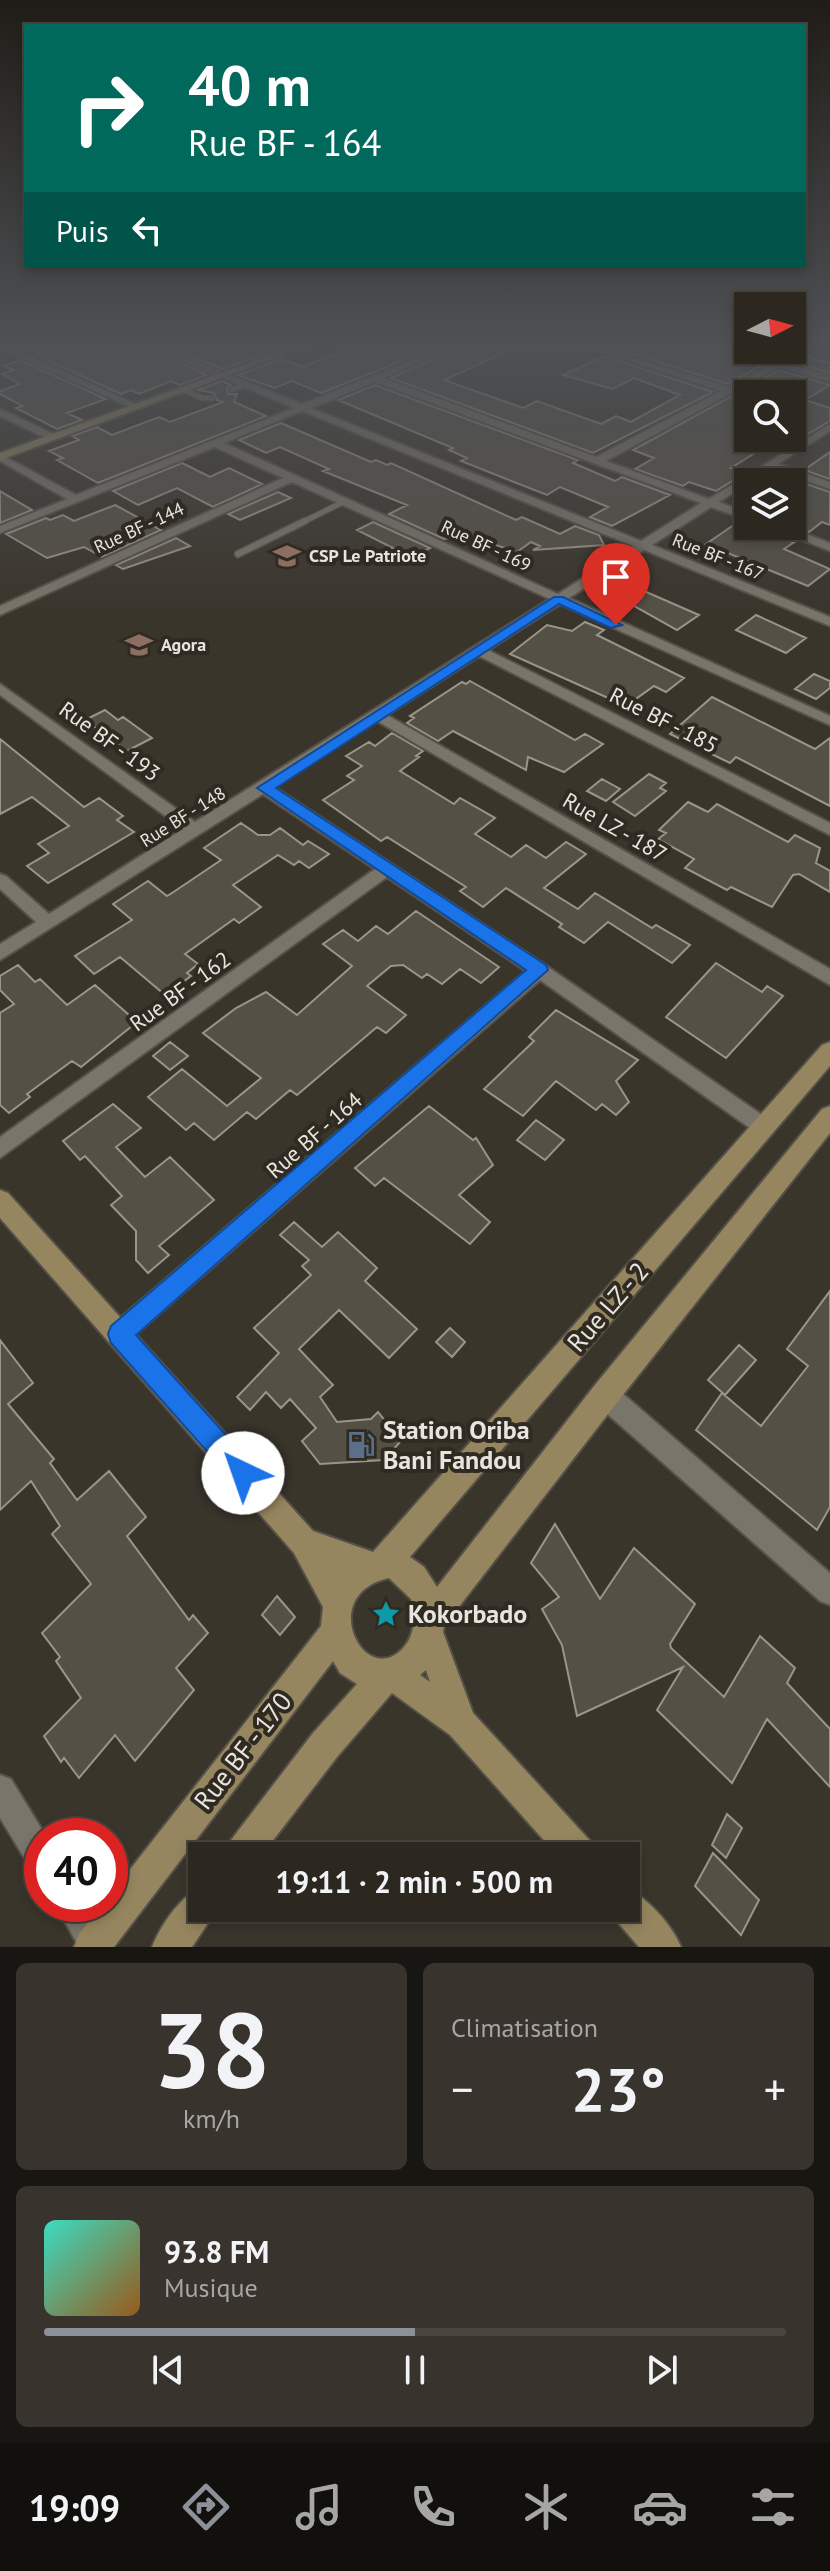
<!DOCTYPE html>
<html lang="fr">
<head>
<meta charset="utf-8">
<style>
  :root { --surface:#2c2820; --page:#38342d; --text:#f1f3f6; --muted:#a6a6a5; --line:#48443e; --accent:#8c9099 }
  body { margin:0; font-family:"PT Sans",sans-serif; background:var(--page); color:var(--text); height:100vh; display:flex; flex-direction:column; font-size:30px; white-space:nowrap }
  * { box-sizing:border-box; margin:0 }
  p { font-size:26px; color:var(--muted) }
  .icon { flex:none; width:44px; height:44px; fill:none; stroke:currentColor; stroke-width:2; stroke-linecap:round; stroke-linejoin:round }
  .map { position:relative; height:1947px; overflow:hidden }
  .details { display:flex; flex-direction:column; gap:16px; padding:16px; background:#181612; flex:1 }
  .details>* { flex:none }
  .banner { position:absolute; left:24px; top:24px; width:782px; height:244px; border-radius:0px; box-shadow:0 4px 12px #0003,0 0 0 2px var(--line); background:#00695c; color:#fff; overflow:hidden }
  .needle { width:52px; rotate:84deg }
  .fabs { position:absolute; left:734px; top:292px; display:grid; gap:16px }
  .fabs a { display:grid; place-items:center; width:72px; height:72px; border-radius:0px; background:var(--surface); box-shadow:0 4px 12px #0003,0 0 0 2px var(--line); font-size:40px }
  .speed { position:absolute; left:24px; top:1818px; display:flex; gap:16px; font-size:40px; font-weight:700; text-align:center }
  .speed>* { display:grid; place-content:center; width:104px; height:104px; border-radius:50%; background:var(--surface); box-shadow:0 4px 12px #0003,0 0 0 2px var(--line); line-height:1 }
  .speed .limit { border:12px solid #d22; background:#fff; color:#111 }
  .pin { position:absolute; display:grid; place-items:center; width:68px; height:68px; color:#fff; margin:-82px -34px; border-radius:50% 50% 50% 0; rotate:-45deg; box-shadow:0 0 8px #0007 }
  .pin .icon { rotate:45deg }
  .me { position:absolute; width:88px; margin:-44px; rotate:318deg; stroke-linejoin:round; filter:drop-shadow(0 0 6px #0008) }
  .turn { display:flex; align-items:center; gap:28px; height:168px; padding:0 32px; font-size:36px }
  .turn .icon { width:104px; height:104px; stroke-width:2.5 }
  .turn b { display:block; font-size:56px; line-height:68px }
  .then { display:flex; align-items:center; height:76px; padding:0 32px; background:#0003; gap:16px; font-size:30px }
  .big { font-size:60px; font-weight:700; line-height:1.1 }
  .details .widget { flex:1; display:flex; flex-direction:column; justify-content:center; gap:12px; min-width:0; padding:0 28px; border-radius:12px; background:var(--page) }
  .details .dial { align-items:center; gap:0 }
  .dial b { font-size:104px; line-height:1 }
  .song { display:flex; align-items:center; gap:24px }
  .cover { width:96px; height:96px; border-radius:12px; background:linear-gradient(135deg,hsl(170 70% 55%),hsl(30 70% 35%)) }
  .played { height:8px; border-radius:4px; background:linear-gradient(90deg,var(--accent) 50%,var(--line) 50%) }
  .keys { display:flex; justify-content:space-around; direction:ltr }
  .heat { display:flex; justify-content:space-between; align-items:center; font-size:44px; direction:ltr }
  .details .tiles { flex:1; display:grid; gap:16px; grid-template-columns:1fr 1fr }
  .widget:last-child { grid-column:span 2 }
  .trip { position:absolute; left:188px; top:1842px; width:452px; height:80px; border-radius:0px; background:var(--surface); box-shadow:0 4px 12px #0003,0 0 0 2px var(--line); font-weight:700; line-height:80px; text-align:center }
  .dock { display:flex; height:128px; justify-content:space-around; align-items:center; background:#12100d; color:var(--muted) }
  .dock .icon { width:56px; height:56px }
  .dock .active { color:var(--accent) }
  .dock b { font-size:36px; color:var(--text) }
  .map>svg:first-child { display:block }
</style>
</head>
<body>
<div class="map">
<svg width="830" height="1947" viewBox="0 0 830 1947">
  <rect width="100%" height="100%" fill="#3a352b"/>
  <path fill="#555045" stroke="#9a9489" stroke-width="2" d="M69,345H141L207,375L180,385L171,381L139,394L131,390L121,394L36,355Z
    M162,345H246L267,353L223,369Z
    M359,345H443L321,393L292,381L275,388L238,375L282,359L302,367Z
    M464,345H521L444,380L523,408L537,401L601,424L616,416L631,422L680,395L634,378L613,389L563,375L604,356L713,392L593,453L391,378Z
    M626,345H700L763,365L728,384L617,349Z
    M806,356L830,363V373L794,362Z
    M20,360L106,399L67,413L82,420L57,429L16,408L23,406L0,394V391L20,384L2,374L14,370L3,366Z
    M779,370L830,385L805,400L830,408V421L806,435L792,431V394H770L748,387Z
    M222,381L231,385L227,389L228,394H237L234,402L266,416L98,483L57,460L63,458L49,451L79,440L72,436L97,427L112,435L159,417L170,422L223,402L217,400L214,393L198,390Z
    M375,385L578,460L573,463L615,481L622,477L670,495L612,526L590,517L608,507L560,487L547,495L461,461L467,458L449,450L453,448L338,400Z
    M748,387V438H779L731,468L745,473L716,491L689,482L683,486L635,469L654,458L633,450Z
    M281,423L371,462L376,460L387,465L391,463L516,520L522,517L560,534L575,526L599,535L604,545L533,550L540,546L531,542L517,552L487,542L481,545L460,536L444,539L389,514L407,505L323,471L329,469L280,447L266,453L239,440Z
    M830,452V479L804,470Z
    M182,463L210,477L229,468L262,484L213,507L177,488L138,505L113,491Z
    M792,479L830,492V525L822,522L809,532L792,525Z
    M0,491L32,510L0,523Z
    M278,492L291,498L240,520L228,514Z
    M115,505L161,530L102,557L84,547L47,558L6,534L46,518L50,520L63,515L74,521Z
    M373,522L430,548L407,560L387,551L393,548L357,530Z
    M738,522L792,542V539L796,541L784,549L830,569L808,586L706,544Z
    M176,538L190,546L123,569L116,565Z
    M644,591L699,615L677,630L629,603Z
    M756,615L806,638L786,653L736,630Z
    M585,622L604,630L597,635L684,678L666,692L654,686L626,706L510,654L547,625L572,631Z
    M814,674L830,681V688L816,699L795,689Z
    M470,681L575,740L585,734L603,744L564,772L528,757L526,770L453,731L438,741L407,723L414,718L410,716L462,682L466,684Z
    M712,697L815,749L830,738V806L736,757L730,763L670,734Z
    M105,710L118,720L123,717L152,738L127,751L85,720Z
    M392,733L423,751L416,756L419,757L400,771L454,804L460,798L495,818L475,834L511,857L526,845L546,858L566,842L586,854L544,888L578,909L595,893L652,928L656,925L690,945L672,963L608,922L584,943L559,927L562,924L506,888L483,907L460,891L466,887L387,837L381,841L323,800L354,780L347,776L362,766L346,756L369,742L375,746Z
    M0,739L84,807L99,798L123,816L117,820L134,832L48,883L27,866L49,853L38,844L69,826L32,797L0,814Z
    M649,774L666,783L660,788L666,791L635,816L613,802Z
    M602,779L620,789L606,801L587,791Z
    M688,802L708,812L717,804L788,842L795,835L820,848L816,863L830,871V892L799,874L793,875L772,907L731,887L727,890L685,868L694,859L658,839L666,833L659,830Z
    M241,823L258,835H270L280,828L303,845L308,841L329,854L309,868L299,861L294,865L278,855L233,885L261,907L239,923L234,919L185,954L198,964L187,973L191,976L165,995L120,957L94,974L75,956L132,920L113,904L148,881L167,896L175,891L221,860L204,848Z
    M416,911L499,967L481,983L460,969L442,984L427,974L422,978L403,965L391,966L367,986L406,1015L386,1033L377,1027L297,1095L290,1090L256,1119L247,1112L214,1140L194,1123L186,1130L148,1097L182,1069L227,1106L261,1078L203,1033L236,1008L266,992L297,1015L352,966L323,944L343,930L358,941L376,926L388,934Z
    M716,963L762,992L767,986L783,996L726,1058L666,1017Z
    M18,965L35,982L40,979L67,1005L95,985L137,1022L81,1067L72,1061L27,1094L30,1097L9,1113L0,1105V1013L14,1004L0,990V976Z
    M556,1010L638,1060L616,1081L629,1102L616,1115L602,1104L596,1110L556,1081L523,1116L484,1089L534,1041L529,1037Z
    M170,1042L188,1056L170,1070L153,1056Z
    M113,1104L141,1128L116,1147L145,1177L170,1157L214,1200L159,1246L169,1255L148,1273L136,1260V1231L111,1205L122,1196L85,1156L80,1160L63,1141Z
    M429,1106L473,1140L476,1138L493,1165L459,1195L490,1222L470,1244L384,1178L375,1186L355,1168Z
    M536,1120L564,1140L545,1160L517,1140Z
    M294,1222L322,1247L338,1232L377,1268L365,1281L417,1329L389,1358L339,1310L299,1349L333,1385L320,1397L337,1422L371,1419L378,1412L401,1441L384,1460L320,1464L302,1441L316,1428L290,1399L281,1408L266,1392L250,1410L237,1397L279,1353L254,1328L311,1275L302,1266L309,1260L280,1235Z
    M830,1291V1507L817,1530L696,1430L722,1393L761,1426L808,1366L787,1349Z
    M450,1328L465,1342L452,1357L436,1342Z
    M0,1340L33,1383L8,1404L54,1459L50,1463L77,1500L109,1471L146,1517L127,1536L189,1620L193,1615L208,1633L176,1668L194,1690L135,1761L115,1735L79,1778L64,1758L61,1762L44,1736L81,1698L56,1661L60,1657L42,1633L91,1584L52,1534L60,1526L31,1481L0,1510Z
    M739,1345L756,1360L725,1395L708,1380Z
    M555,1524L600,1599L634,1548L695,1604L670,1644L671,1648L724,1697L760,1636L795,1668L787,1683L830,1729V1787L767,1719L732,1783L657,1710L683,1667L577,1716L562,1645L542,1609L559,1597L531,1563Z
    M277,1596L295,1617L280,1635L262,1615Z
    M727,1814L742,1828L726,1858L712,1845Z
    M713,1853L759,1900L741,1935L695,1886Z"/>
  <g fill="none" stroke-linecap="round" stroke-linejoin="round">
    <g stroke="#555149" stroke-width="7">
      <path id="lane-far1" d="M184,390L202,398H212
        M232,390L246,384
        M301,523L345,501"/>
    </g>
    <g stroke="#555149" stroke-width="9">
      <path id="lane" d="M238,554L305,521"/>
    </g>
    <g stroke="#555149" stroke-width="4">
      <path id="street" d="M0,345H6L142,407L134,409L0,348Z
        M144,345H155L302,404L450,345H461L383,378L596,457L721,391L581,345H593L728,387L771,364L712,345H724L777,360L807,345H817L786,363L830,376V382L779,367L606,461L709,499L830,424V431L778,464L830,482V489L771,469L719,502L748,513V520L711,507L652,545L830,617V626L644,550L569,598L830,716V725L560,604L488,650L830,823V835L479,656L387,715L830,969V985L377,721L274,787L545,965L771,1121L774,1127L771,1133L764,1136L757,1133L540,980L127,1342L119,1346L111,1342L107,1334L111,1326L526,971L387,877L0,1158V1137L375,869L263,794L0,960V944L36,922L0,889V874L6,876L49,914L183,829L0,695V684L195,822L550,599L292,482L0,615V606L283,478L215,447L0,533V526L67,499L0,461V454L76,495L294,408ZM375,382L701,503L641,541L311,408ZM302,411L633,546L558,594L224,443Z
        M0,409L56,435L57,437L48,439L0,416Z
        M768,526H785L830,543V551Z
        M605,1383L614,1386L830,1573V1605L820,1601L596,1404L593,1395L596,1386Z
        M0,1775L11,1779L46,1836H42V1874L31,1869L0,1818Z
        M55,1904H89L113,1947H79Z"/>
    </g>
    <g stroke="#555149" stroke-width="4">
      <path id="secondary" d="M298,345H311L0,460V453Z
        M830,1042V1066L410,1557L424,1567L437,1587L595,1385L822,1109L830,1106V1133L615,1405L444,1626L443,1632L473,1713L593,1844L598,1856H558L450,1735L392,1693L337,1757L261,1856H223L228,1844L313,1733L357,1684L340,1673L333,1661L114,1947H74L79,1934L103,1904H110V1895L321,1626L323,1607L294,1553L0,1218V1190L8,1193L313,1531L373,1552L822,1045ZM389,1578L411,1599C415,1615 416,1633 404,1647C365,1692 315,1594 389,1578ZM426,1670L430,1682L420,1675Z
        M202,1887V1908H218L192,1947H152C161,1925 180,1896 202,1887Z
        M626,1888C648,1898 672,1925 681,1947H639L614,1918L609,1908H626Z"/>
    </g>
    <use href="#lane-far1" stroke="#7a756a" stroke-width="5"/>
    <use href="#lane" stroke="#7a756a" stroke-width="6"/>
    <use href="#street" fill="#7a756a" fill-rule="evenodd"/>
    <use href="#secondary" fill="#96865f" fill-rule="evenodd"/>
  </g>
  <linearGradient id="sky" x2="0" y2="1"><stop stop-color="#201d18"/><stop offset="0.56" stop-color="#4f5155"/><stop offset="1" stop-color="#4f5155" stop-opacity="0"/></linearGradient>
  <rect width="830" height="617" fill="url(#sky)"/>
  <path fill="#1a73e8" stroke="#114b97" stroke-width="2" d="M554,597H563L622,625L611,628L559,604L276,788L546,965L548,970L136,1335L252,1464L255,1473L252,1482L243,1486L234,1482L111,1343L108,1334L111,1326L526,970L257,788Z"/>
  <defs>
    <g id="school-bare" transform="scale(2.16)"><path d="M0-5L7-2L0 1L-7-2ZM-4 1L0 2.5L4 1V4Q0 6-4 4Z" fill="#8d6e63" stroke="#302b22" stroke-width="2.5" paint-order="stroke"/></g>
    <g id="fuel-bare" transform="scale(2.16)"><path d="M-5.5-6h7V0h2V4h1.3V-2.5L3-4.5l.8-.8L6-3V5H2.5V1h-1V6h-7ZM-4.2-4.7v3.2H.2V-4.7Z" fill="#5c6f8a" stroke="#302b22" stroke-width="2.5" paint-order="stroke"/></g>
    <g id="sight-bare" transform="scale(2.16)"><path d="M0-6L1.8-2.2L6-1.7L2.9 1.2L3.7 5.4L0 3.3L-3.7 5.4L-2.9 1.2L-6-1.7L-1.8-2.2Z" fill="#0f9aa8" stroke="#302b22" stroke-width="2.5" paint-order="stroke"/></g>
  </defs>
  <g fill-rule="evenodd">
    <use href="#school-bare" x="287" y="556"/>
    <use href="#school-bare" x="139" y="645"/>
    <use href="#fuel-bare" x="361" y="1445"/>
    <use href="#sight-bare" x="386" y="1614"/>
  </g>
  <g text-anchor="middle" stroke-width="8" stroke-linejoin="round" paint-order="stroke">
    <g font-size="18" fill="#e8e5de" stroke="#302b22">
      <text transform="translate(139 528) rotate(-25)" y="6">Rue BF - 144</text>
      <text transform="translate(486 546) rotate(25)" y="6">Rue BF - 169</text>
      <text transform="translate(718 557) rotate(22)" y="6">Rue BF - 167</text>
      <text transform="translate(183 817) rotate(-32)" y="6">Rue BF - 148</text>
    </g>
    <g font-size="18" font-weight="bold" fill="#e8e5de" stroke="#302b22" text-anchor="start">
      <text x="309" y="562">CSP Le Patriote</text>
      <text x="161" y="651">Agora</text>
    </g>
    <g font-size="22" fill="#e8e5de" stroke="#302b22">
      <text transform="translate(664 720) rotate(27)" y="8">Rue BF - 185</text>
      <text transform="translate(110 741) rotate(36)" y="8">Rue BF - 193</text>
      <text transform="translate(615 827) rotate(30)" y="8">Rue LZ - 187</text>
      <text transform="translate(180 991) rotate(-36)" y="8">Rue BF - 162</text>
      <text transform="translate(314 1135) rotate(-41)" y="8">Rue BF - 164</text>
    </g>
    <g font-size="26" fill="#e8e5de" stroke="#302b22">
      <text transform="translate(608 1307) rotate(-49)" y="9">Rue LZ - 2</text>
      <text transform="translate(243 1751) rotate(-52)" y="9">Rue BF - 170</text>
    </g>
    <g font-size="26" font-weight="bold" fill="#e8e5de" stroke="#302b22" text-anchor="start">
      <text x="383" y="1439">Station Oriba<tspan x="383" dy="30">Bani Fandou</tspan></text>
      <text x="408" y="1623">Kokorbado</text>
    </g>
  </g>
</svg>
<div class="fabs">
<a><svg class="needle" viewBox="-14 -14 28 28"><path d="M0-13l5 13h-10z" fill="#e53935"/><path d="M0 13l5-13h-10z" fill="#a6a6a5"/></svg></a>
<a><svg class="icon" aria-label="search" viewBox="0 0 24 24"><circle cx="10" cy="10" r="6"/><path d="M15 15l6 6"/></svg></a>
<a><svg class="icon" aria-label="layers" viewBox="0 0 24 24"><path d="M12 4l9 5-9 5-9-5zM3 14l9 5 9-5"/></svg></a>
</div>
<div class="speed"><div class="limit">40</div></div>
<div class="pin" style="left:616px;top:625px;background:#d93025"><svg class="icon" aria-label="arrive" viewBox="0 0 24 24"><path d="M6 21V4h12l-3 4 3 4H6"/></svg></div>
<svg class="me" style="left:243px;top:1473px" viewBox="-20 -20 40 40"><circle r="19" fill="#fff"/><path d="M0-13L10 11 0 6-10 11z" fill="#1a73e8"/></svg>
<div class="trip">19:11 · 2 min · 500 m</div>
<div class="banner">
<div class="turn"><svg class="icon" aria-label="right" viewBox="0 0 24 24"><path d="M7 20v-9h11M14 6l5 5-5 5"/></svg><div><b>40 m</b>Rue BF - 164</div></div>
<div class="then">Puis<svg class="icon" aria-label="left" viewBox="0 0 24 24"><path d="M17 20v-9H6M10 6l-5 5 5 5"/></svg></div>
</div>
</div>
<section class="details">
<div class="tiles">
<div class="widget dial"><b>38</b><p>km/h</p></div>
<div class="widget"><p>Climatisation</p>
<div class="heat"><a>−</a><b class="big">23°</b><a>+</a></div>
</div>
<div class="widget">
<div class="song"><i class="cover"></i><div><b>93.8 FM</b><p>Musique</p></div></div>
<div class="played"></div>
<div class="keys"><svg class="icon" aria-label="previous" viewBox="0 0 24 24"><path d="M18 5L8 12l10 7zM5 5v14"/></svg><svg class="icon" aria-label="pause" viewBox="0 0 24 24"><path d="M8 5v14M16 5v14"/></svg><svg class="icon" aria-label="next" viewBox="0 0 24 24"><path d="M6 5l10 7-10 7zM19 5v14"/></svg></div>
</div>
</div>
</section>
<nav class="dock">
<b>19:09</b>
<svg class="icon active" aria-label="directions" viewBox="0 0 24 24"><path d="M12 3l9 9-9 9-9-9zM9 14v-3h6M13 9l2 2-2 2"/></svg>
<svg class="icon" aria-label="music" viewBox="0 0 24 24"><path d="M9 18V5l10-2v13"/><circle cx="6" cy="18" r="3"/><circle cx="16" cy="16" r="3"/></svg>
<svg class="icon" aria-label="phone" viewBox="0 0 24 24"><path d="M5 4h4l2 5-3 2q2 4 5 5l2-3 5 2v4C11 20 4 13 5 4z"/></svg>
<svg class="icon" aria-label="climate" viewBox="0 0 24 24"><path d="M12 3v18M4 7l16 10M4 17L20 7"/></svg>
<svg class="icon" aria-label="car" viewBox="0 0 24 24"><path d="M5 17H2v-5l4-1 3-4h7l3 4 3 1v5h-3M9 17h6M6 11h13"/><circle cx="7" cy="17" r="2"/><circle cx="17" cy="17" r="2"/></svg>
<svg class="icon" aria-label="filters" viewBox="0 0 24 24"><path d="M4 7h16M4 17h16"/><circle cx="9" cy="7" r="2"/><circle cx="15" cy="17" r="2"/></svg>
</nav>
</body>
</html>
